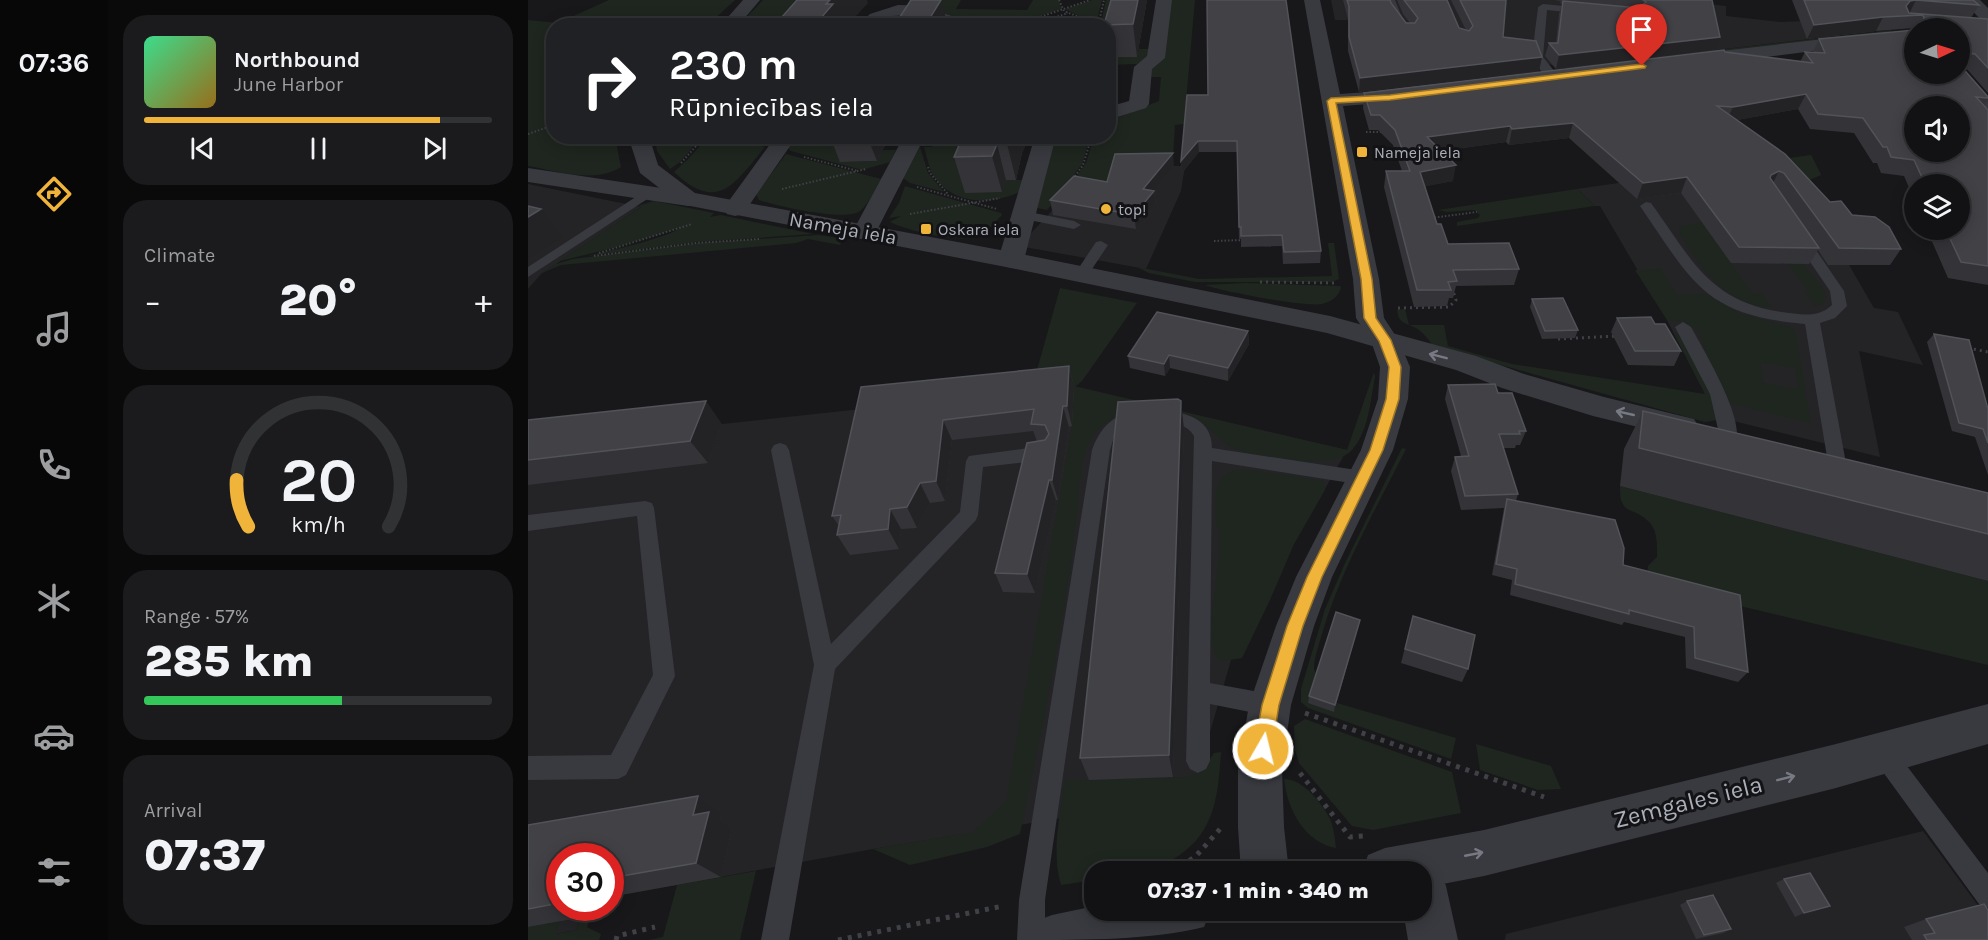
<!DOCTYPE html>
<html lang="en">
<head>
<meta charset="utf-8">
<style>
  :root { --surface:#121214; --page:#1b1b1d; --text:#f1f3f6; --muted:#9c9ea0; --line:#313234; --accent:#f0b43a }
  body { margin:0; font-family:Karla,sans-serif; background:var(--page); color:var(--text); height:100vh; display:flex; flex-direction:column; font-size:22px; white-space:nowrap }
  * { box-sizing:border-box; margin:0 }
  p { font-size:20px; color:var(--muted) }
  .icon { flex:none; width:33px; height:33px; fill:none; stroke:currentColor; stroke-width:2; stroke-linecap:round; stroke-linejoin:round }
  .map { position:relative; flex:1; overflow:hidden }
  .side { display:flex; flex-direction:column; gap:15px; padding:15px; background:#0a0a0b; width:420px }
  .side>* { flex:none }
  .top-card { position:absolute; left:18px; top:18px; width:570px; height:126px; border-radius:24px; box-shadow:0 3px 15px #0003,0 0 0 2px var(--line); background:#202124; color:#fff; overflow:hidden }
  .needle { width:39px; rotate:86deg }
  .controls { position:absolute; left:1376px; top:18px; display:grid; gap:12px }
  .controls a { display:grid; place-items:center; width:66px; height:66px; border-radius:50%; background:var(--surface); box-shadow:0 3px 15px #0003,0 0 0 2px var(--line); font-size:30px }
  .speed { position:absolute; left:18px; top:843px; display:flex; gap:12px; font-size:30px; font-weight:700; text-align:center }
  .speed>* { display:grid; place-content:center; width:78px; height:78px; border-radius:50%; background:var(--surface); box-shadow:0 3px 15px #0003,0 0 0 2px var(--line); line-height:1 }
  .speed .limit { border:9px solid #d22; background:#fff; color:#111 }
  .pin { position:absolute; display:grid; place-items:center; width:51px; height:51px; color:#fff; margin:-62px -26px; border-radius:50% 50% 50% 0; rotate:-45deg; box-shadow:0 0 6px #0007 }
  .pin .icon { rotate:45deg }
  .me { position:absolute; width:66px; margin:-33px; rotate:8deg; stroke-linejoin:round; filter:drop-shadow(0 0 4px #0008) }
  .turn { display:flex; align-items:center; gap:21px; height:126px; padding:0 24px; font-size:27px }
  .turn .icon { width:78px; height:78px; stroke-width:2.5 }
  .turn b { display:block; font-size:42px; line-height:51px }
  .big { font-size:45px; font-weight:800; line-height:1.1 }
  .side .tile { flex:1; display:flex; flex-direction:column; justify-content:center; gap:9px; min-width:0; padding:0 21px; border-radius:24px; background:var(--page) }
  .side .dial { align-items:center; gap:0 }
  .dial svg { height:156px; overflow:visible; fill:none; stroke:var(--line); stroke-width:7; stroke-linecap:round; text-anchor:middle }
  .dial text { fill:var(--text); stroke:none }
  .song { display:flex; align-items:center; gap:18px }
  .cover { width:72px; height:72px; border-radius:9px; background:linear-gradient(135deg,hsl(150 70% 55%),hsl(40 70% 35%)) }
  .played { height:6px; border-radius:3px; background:linear-gradient(90deg,var(--accent) 85%,var(--line) 85%) }
  .keys { display:flex; justify-content:space-around; direction:ltr }
  .heat { display:flex; justify-content:space-between; align-items:center; font-size:33px; direction:ltr }
  .charge { height:9px; border-radius:4px; background:linear-gradient(90deg,#34c759 57%,var(--line) 0) }
  .trip { position:absolute; left:556px; top:861px; width:348px; height:60px; border-radius:24px; background:var(--surface); box-shadow:0 3px 15px #0003,0 0 0 2px var(--line); font-weight:800; line-height:60px; text-align:center }
  main { display:flex; flex:1; min-height:0 }
  .menu { display:flex; flex-direction:column; width:108px; justify-content:space-around; align-items:center; background:#070708; color:var(--muted) }
  .menu .icon { width:42px; height:42px }
  .menu .on { color:var(--accent) }
  .menu b { font-size:27px; color:var(--text) }
  .map>svg:first-child { display:block }
</style>
</head>
<body>
<main>
<nav class="menu">
<b>07:36</b>
<svg class="icon on" aria-label="directions" viewBox="0 0 24 24"><path d="M12 3l9 9-9 9-9-9zM9 14v-3h6M13 9l2 2-2 2"/></svg>
<svg class="icon" aria-label="music" viewBox="0 0 24 24"><path d="M9 18V5l10-2v13"/><circle cx="6" cy="18" r="3"/><circle cx="16" cy="16" r="3"/></svg>
<svg class="icon" aria-label="phone" viewBox="0 0 24 24"><path d="M5 4h4l2 5-3 2q2 4 5 5l2-3 5 2v4C11 20 4 13 5 4z"/></svg>
<svg class="icon" aria-label="climate" viewBox="0 0 24 24"><path d="M12 3v18M4 7l16 10M4 17L20 7"/></svg>
<svg class="icon" aria-label="car" viewBox="0 0 24 24"><path d="M5 17H2v-5l4-1 3-4h7l3 4 3 1v5h-3M9 17h6M6 11h13"/><circle cx="7" cy="17" r="2"/><circle cx="17" cy="17" r="2"/></svg>
<svg class="icon" aria-label="filters" viewBox="0 0 24 24"><path d="M4 7h16M4 17h16"/><circle cx="9" cy="7" r="2"/><circle cx="15" cy="17" r="2"/></svg>
</nav>
<section class="side">
<div class="tile">
<div class="song"><i class="cover"></i><div><b>Northbound</b><p>June Harbor</p></div></div>
<div class="played"></div>
<div class="keys"><svg class="icon" aria-label="previous" viewBox="0 0 24 24"><path d="M18 5L8 12l10 7zM5 5v14"/></svg><svg class="icon" aria-label="pause" viewBox="0 0 24 24"><path d="M8 5v14M16 5v14"/></svg><svg class="icon" aria-label="next" viewBox="0 0 24 24"><path d="M6 5l10 7-10 7zM19 5v14"/></svg></div>
</div>
<div class="tile"><p>Climate</p>
<div class="heat"><a>−</a><b class="big">20°</b><a>+</a></div>
</div>
<div class="tile dial"><svg viewBox="0 0 100 80">
<path d="M14 69A42 42 0 1 1 86 69"/>
<path d="M14 69A42 42 0 0 1 8 45" stroke="#f0b43a"/>
<text x="50" y="56" font-size="32" font-weight="700">20</text>
<text x="50" y="72" font-size="11">km/h</text>
</svg></div>
<div class="tile"><p>Range · 57%</p><b class="big">285 km</b><div class="charge"></div></div>
<div class="tile"><p>Arrival</p><b class="big">07:37</b></div>
</section>
<div class="map">
<svg width="1460" height="940" viewBox="0 0 1460 940">
  <rect width="100%" height="100%" fill="#18181a"/>
  <path fill="#242427" fill-rule="evenodd" d="M803,0H1143L1198,6V16L1252,22L1304,20L1342,32L1044,67L1016,64L865,20H807Z
    M1283,155L1293,175L1276,182L1342,265H1321L1346,308L1370,312L1395,365L1331,351L1352,457L1189,417L1139,320L1072,206H1067L1049,189Z
    M566,166H657L653,191L618,269L491,246Z
    M0,184L113,207L13,274L0,289Z
    M546,386L819,450L706,650L663,797L345,849L88,896L83,912L52,918L48,930L27,934L31,921L0,927V445ZM32,856H82V908H32Z
    M1395,831L1460,919V940H977L978,934Z"/>
  <path fill="#1e261f" fill-rule="evenodd" d="M81,0H207L180,25L26,26V136L87,137L93,167C66,184 29,171 0,166V20L30,23Z
    M235,0H292L270,25L210,26Z
    M380,0H433L428,9L499,10L505,0H530L534,9L483,25H447Z
    M564,0H574L568,24L547,25L559,20L537,9Z
    M578,0H594L581,57H609L611,49H624L623,55L609,64L581,65L580,26H572Z
    M644,0H667L656,124L647,125L645,157L587,176L570,194L527,212H523L558,163L566,137L580,136L581,121L631,101L633,77H619Z
    M1363,30V31L1359,32L1064,69H1049L1040,67Z
    M127,137V136L174,137L152,162L142,169L129,151Z
    M180,137H198L237,147C207,183 190,214 146,172L160,159Z
    M265,137H328L313,162L348,161L355,150H368L362,162L334,170L263,151L259,147Z
    M409,137H460L474,192L478,180H494L492,192C463,205 427,205 407,178C401,170 399,157 396,147H404Z
    M547,137H562L554,164L519,210L509,208L522,144Z
    M388,147H392L400,173L416,192L382,183L375,178Z
    M258,154L353,179C347,189 342,203 332,211C318,222 249,206 231,200L228,194Z
    M1283,155L1293,175L1276,182L1209,166Z
    M377,186L473,213L474,215C467,222 461,230 453,235C434,245 381,231 362,222L373,216L361,218L371,203Z
    M1049,189L1067,206L929,226V222L950,218L952,215L946,210L919,212L910,210Z
    M126,201L186,213L182,217L193,215L285,234L169,242L59,256C84,250 133,240 152,228L85,248L32,261L113,207L109,206Z
    M1174,222L1224,293H1233L1244,307C1198,306 1171,268 1151,231V227Z
    M291,235L310,238L313,243L312,245L280,239L268,243L33,265L12,274L28,264L45,259L169,243Z
    M1241,241H1257L1296,290L1298,298L1295,304L1287,306L1276,292L1281,291Z
    M800,243H806L811,279L803,282H667L621,273L609,267L671,279L804,276Z
    M1133,269L1149,295L1177,294L1213,314L1260,326L1267,331L1283,423L1201,403L1194,386L1179,357L1171,332L1158,322L1139,320L1107,270ZM1232,362L1267,368L1271,389L1235,383Z
    M718,283L813,286C812,296 803,302 794,304C775,307 697,292 677,285Z
    M532,288L609,303L554,381L547,387L819,450L846,372L847,377C842,401 841,431 824,450C805,472 730,458 706,448C690,441 682,426 667,418C653,410 610,410 595,414C585,417 576,423 569,431C551,451 552,488 549,513C537,622 514,728 492,834L459,847L382,865L345,849L445,832L478,801L544,426L546,387L507,377Z
    M877,309L881,325H916L920,346L984,364L1177,394L1145,332L1153,337L1183,389L1189,420L1177,422L905,346C900,339 895,332 888,328C876,322 871,324 869,310Z
    M874,448L878,449C848,509 813,569 794,634C791,645 786,657 786,669L805,712L809,703L928,738L923,759L780,708L773,702V689L797,609L818,561Z
    M713,469L791,480L796,482L797,490L766,544L742,600L714,658L695,661C688,658 686,654 685,646C680,611 692,575 691,539C690,520 683,503 691,484C695,474 703,471 713,469Z
    M1092,486L1460,581V665L1119,584L1120,566L1129,557C1129,544 1130,529 1119,520C1104,506 1091,516 1092,486Z
    M777,719L924,772L933,813L845,830L824,826L771,763L767,750L766,726Z
    M948,744L1023,766L1033,789L1010,790L952,770Z
    M693,752C690,797 687,835 644,860C635,865 624,870 613,872C598,873 582,872 567,872V880L533,885C523,852 532,815 537,781L659,777L673,772L686,753Z
    M756,779C775,779 794,803 802,819C806,828 807,839 808,848C777,843 759,809 756,779Z
    M228,871L212,940H121L135,937L149,885Z
    M63,916L59,927L73,934L71,940H0V927L32,921L28,934L48,930L52,918Z"/>
  <g fill="none" stroke-linecap="round" stroke-linejoin="round">
    <path stroke="#3f4146" stroke-width="2" stroke-dasharray="1.5 2" stroke-linecap="butt" d="M531,0L536,11L558,20L543,26
      M506,19L562,0
      M520,20L531,26
      M558,20L566,26
      M513,22L540,13
      M570,26L576,0
      M838,132H854
      M0,134L26,125
      M203,136L223,142
      M276,157L330,171
      M153,163L177,136
      M400,167L402,173L420,194
      M545,179L555,165L564,136
      M389,187L469,209
      M254,189L338,169
      M382,214L472,198
      M903,218L949,212
      M686,241L716,240
      M71,253L164,224
      M66,256L168,243L231,239"/>
    <path stroke="#3f4146" stroke-width="3" stroke-dasharray="2 4" stroke-linecap="butt" d="M732,282L809,283
      M870,308L921,307L928,300L925,291
      M1030,339L1089,336
      M1440,348L1460,352"/>
    <path stroke="#3f4146" stroke-width="5" stroke-dasharray="4 6" stroke-linecap="butt" d="M777,713L1016,797
      M772,773L822,837L835,836
      M645,872L668,856L692,829
      M88,940L89,936L127,927
      M310,940L475,906"/>
    <path fill="#393a3f" fill-rule="evenodd" d="M859,0H867L873,15L881,27L879,29H873L863,15Z
      M1015,4L1057,8L1062,11L1057,14L1019,10L1015,57L1031,77L1026,80C996,69 1008,32 1010,7Z
      M120,189L126,193L124,196L0,277V267Z
      M1118,202L1123,203C1165,261 1182,304 1261,313C1278,315 1291,317 1304,305L1302,291L1265,237L1267,234H1277L1316,291L1319,306L1307,318L1292,323L1318,463L1315,468L1309,470L1303,468L1300,463L1277,324C1176,315 1165,283 1112,206Z
      M496,211L546,221L553,225L546,229L491,218L489,215Z
      M573,241L580,245L558,278L553,279L548,278L546,275L568,242Z
      M1155,322L1163,327C1174,347 1219,422 1207,442L1201,444L1195,442L1192,438L1182,394L1147,327Z
      M635,410C659,413 684,419 684,448L835,471L841,473L844,478L841,483L835,485L684,461L682,683L742,694L750,697L753,705L750,713L742,716L682,704V761L678,769L670,773L662,769L658,761L666,436C654,415 606,416 590,432C585,437 584,444 582,450L517,900V940H489L491,900L564,450C577,414 599,410 635,410Z
      M252,443L258,445L261,450L303,644L432,512L438,461L441,456L516,446L522,448L525,453L522,458L516,460L455,467L450,515L448,520L307,669L261,940H233L286,665L243,450L246,445Z
      M117,501L124,503L126,508L147,676L98,775L90,779L0,780V756L83,755L125,675L109,516L0,531V515Z
      M1355,741L1363,745L1460,873V908L1451,904L1347,761L1343,753L1347,745Z"/>
    <path fill="#393a3f" fill-rule="evenodd" d="M628,0H644L637,58L624,69L621,104L618,108L580,120V107L601,101L606,67L619,56Z
      M776,0H792L812,94L881,89L888,91L891,95L888,99L881,101L815,106L851,279L856,318L871,341L882,367L880,399L865,450L804,577L786,626L763,705L754,769L756,827L761,872H713L710,827V769L721,705L748,626L768,577L833,450L850,399L852,367L843,341L828,318L825,279Z
      M1434,0H1452L1460,8V22L1454,21Z
      M370,5C395,5 417,13 439,22L441,26H418L382,15L364,16L349,26H329L342,14Z
      M1386,31V41L1348,43L1167,66L1160,64L1158,60L1160,56L1167,54L1348,33Z
      M1431,69L1436,70L1460,96V114L1453,112L1420,74H1431Z
      M248,136H269L215,214L207,216L199,214L195,209Z
      M376,136H397L346,236L337,238L328,236L325,231Z
      M507,136H528L496,260L492,265L483,268L474,265L470,260Z
      M0,168L160,192L168,194L172,199L168,204L160,206L0,182Z
      M894,862L911,869L918,886L930,940H880L875,910H894V872H876Z"/>
    <path fill="#393a3f" fill-rule="evenodd" d="M215,0H232L210,26H192Z
      M100,136H121L130,165L167,193L483,252L802,316L948,356L996,374L1076,397L1166,419L1171,427L1166,435L1155,438L1065,416L974,388L928,370L799,333L483,268L152,204L112,173Z
      M1460,704V744L1308,788L956,876L894,888V872H834L840,855L857,848L956,830L1308,744Z
      M567,906V910H683L676,927C625,940 555,940 499,940L506,922L524,915Z"/>
  </g>
  <path fill="#343438" fill-rule="evenodd" d="M583,0H619L609,57H581L580,26H577L576,25Z
    M815,0H862L863,3L878,23H882L875,14L869,0H919L931,28L938,30L923,0H978L975,37L1011,71L831,92L820,51V19Z
    M1027,0H1184L1187,50L1028,69L1017,56L1021,43H1028L1031,14L1034,4L1032,3L1033,1Z
    M1264,0H1445L1451,5L1443,18L1460,19V93L1438,68H1434L1460,97V100L1456,106L1460,110V285L1420,278L1399,230H1431V184H1386V199L1376,176L1353,173L1349,163H1345L1326,133L1282,129L1270,109L1209,120L1302,202L1324,215L1373,249L1362,265H1300L1290,250L1281,264L1203,263L1153,193L1109,199L1041,138L981,145L978,142L913,151L925,181L897,186L909,224L920,244L991,269L986,285L928,286L925,298H921L919,306L886,307L856,187L858,171H874L865,145L850,130H841L835,108L836,93L1197,52L1272,62L1277,52H1285L1291,39L1431,28H1386L1348,31L1279,39Z
    M680,95L793,251L792,263L755,264L754,246L713,247V239H711L709,152H671L654,173L653,161Z
    M302,136H362L349,161L312,162Z
    M435,136H502L494,153L488,180H478L474,192L437,193L426,157Z
    M646,166L626,191L628,205L608,229L525,215L522,200L579,182Z
    M1004,299L1050,330L1047,338L1014,339L1002,307Z
    M1089,318L1127,324L1153,351L1146,366L1100,365L1083,332Z
    M720,331L721,344L700,381L642,368L637,376L602,368L600,356Z
    M1406,334L1460,409V475L1447,437L1424,431L1399,342Z
    M541,366L546,386L544,426L541,427L530,500H528L507,593L475,592L467,573L509,441L505,431L424,440L417,501L402,503L389,528L373,529L371,549L322,555L309,535L311,526L304,516L333,387Z
    M920,385L970,393L998,431L992,445H988L987,448H975L990,494L988,501L1095,565L1220,672L1210,682L1158,668L1157,637L1096,622L1094,625L982,595L984,580L964,575L976,508L933,510L923,471L927,457L933,456L917,399Z
    M653,401L656,430L645,777L561,780L552,758Z
    M1115,411L1460,493V581L1092,486L1096,449Z
    M0,420L194,424L180,463L0,485Z
    M885,616L940,669L934,682L873,663Z
    M832,620L806,712L780,703L781,696Z
    M170,796L194,812L192,820L204,828L193,877L87,896L83,912L0,927V825ZM32,856H82V908H32Z
    M1256,879L1292,910L1267,917L1248,883Z
    M1159,901L1203,929L1195,933L1168,939L1152,905Z
    M1398,919L1460,940H1383H1384L1376,927Z"/>
  <path fill="#232326" d="M302,0H339L340,3L319,26H286L298,4Z
    M413,0L420,26H397Z
    M610,0H619L609,57L605,24Z
    M1388,0L1381,14L1378,6L1382,1Z
    M1355,17L1348,31L1279,39L1286,25Z
    M516,18L517,26H513Z
    M1192,37L1187,50L1028,69L1031,55Z
    M1014,57L1011,71L831,92L832,78Z
    M1438,57L1431,68V59Z
    M1278,94L1270,109L1198,122L1205,107Z
    M1045,123L1041,138L981,145L984,129Z
    M982,126L978,142L897,153L899,137Z
    M339,136H362L349,161Z
    M481,136H502L494,153L488,180L479,144Z
    M670,141L671,152L654,173L653,161Z
    M469,144L478,180L474,192L464,156Z
    M645,153L646,166L619,200L626,191L628,205L608,229L606,215L615,189Z
    M928,165L925,181L890,188L892,172Z
    M1251,171L1243,187L1235,191L1243,175Z
    M1159,177L1153,193L1109,199L1115,183Z
    M13,209L34,237L0,259V217Z
    M720,331L721,344L700,381V368Z
    M641,355L642,368L637,376L636,364Z
    M541,366L546,386L544,426L539,406Z
    M178,401L194,424L180,463L162,441Z
    M653,401L656,430L645,777L641,755Z
    M535,406L541,427L530,500L524,480Z
    M415,420L424,440L417,501L408,481Z
    M521,480L528,500L507,593L499,574Z
    M392,483L402,503L389,528L379,507Z
    M362,509L373,529L371,549L360,529Z
    M832,620L830,627L806,712L807,705Z
    M170,796L194,812L192,820L204,828L193,877L168,863L165,815Z
    M82,894L87,896L83,912L71,908H82Z
    M1302,906L1292,910L1267,917L1276,913Z"/>
  <path fill="#414146" stroke="#515358" stroke-width="1.5" fill-rule="evenodd" d="M269,0H302L298,4H305L286,26H246Z
    M383,0H413L397,26H366Z
    M583,0H610L605,24L576,25Z
    M679,0H758L793,251L756,252L754,235L713,236V227H711L709,141H670L653,161L659,95H680Z
    M819,0H862L863,3L878,23H887L890,18L876,0H919L931,28L941,31L945,26L932,0H978L975,37L1008,41L1014,57L832,78L821,37V6Z
    M1115,0H1184L1192,37L1031,55L1021,43H1030L1035,1L1111,8L1118,2Z
    M1276,0H1445L1451,5L1388,0L1382,1L1378,6L1381,13L1460,19V68L1447,54L1439,53L1438,57L1431,59V28H1394L1396,17L1394,15L1355,17L1286,25Z
    M487,18H516L513,26H483Z
    M1386,30V74H1431V64L1460,97V98L1448,97L1460,110V266L1433,262L1418,230H1431V184H1397L1386,160L1363,157L1359,147H1355L1335,118L1290,114L1278,94L1205,107L1189,106L1257,154L1302,202L1313,201L1324,215L1347,217L1361,227L1373,249L1311,248L1256,173L1251,171L1243,175L1242,178L1291,248L1211,247L1159,177L1115,183L1045,123L984,129L982,126L899,137L928,165L892,172L909,224H913L920,244L981,243L991,269L925,270L929,281L920,282L923,290H889L858,171H882L867,130L852,115H843L836,93L1196,50L1197,52L1285,63L1277,52L1297,53L1291,39ZM1386,106H1431V152H1386Z
    M435,136H481L479,144H469L464,156L426,157Z
    M645,153L615,189L626,191L606,215L522,200L546,176L579,182L587,154Z
    M0,206L13,209L0,217Z
    M1035,298L1050,330L1017,331L1004,299Z
    M629,312L720,331L700,368L641,355L636,364L600,356Z
    M1123,317L1127,324H1137L1153,351H1107L1089,318Z
    M1406,334L1441,340L1460,409V443L1455,429L1431,423Z
    M541,366L539,406H535L524,480H521L499,574L467,573L499,443L517,440L521,434L517,425L503,424L506,409L415,420L408,481L392,483L379,507L362,509L360,529L309,535L313,515L304,516L333,387Z
    M967,384L970,393H984L998,431H991L992,434H971L990,494L937,496L927,457L941,456L920,385Z
    M650,399L653,401L641,755L552,758L590,402Z
    M178,401L162,441L0,460V420Z
    M1115,411L1460,493V534L1111,448Z
    M979,499L1087,520L1096,548L1095,565L1212,595L1220,672L1167,658L1166,627L1101,610V614L987,584L989,569L968,564Z
    M808,612L832,620L807,705L781,696Z
    M885,616L947,635L940,669L877,649Z
    M170,796L165,815L181,812L168,863L82,878V856H32V903L0,909V825Z
    M1282,873L1302,906L1276,913L1256,879Z
    M1185,895L1203,929L1176,935L1159,901Z
    M1456,904L1460,910V940H1399L1396,935L1407,933L1398,919Z"/>
  <defs><path id="oneway-shaft" d="M-6 0H5M1.5-3L5.5 0L1.5 3" fill="none" stroke-width="1.6" stroke-linecap="round" stroke-linejoin="round" transform="scale(1.5)"/></defs>
  <g stroke="#787a83">
    <use href="#oneway-shaft" transform="translate(910 356) rotate(-166)"/>
    <use href="#oneway-shaft" transform="translate(1097 413) rotate(-167)"/>
    <use href="#oneway-shaft" transform="translate(1258 778) rotate(-14)"/>
    <use href="#oneway-shaft" transform="translate(946 854) rotate(-11)"/>
  </g>
  <path fill="#f0b43a" stroke="#9c7526" stroke-width="1.5" d="M1114,64L1118,66L1117,68L862,100L808,103L844,279L848,318L863,340L873,367L871,399L855,450L794,577L775,626L751,705L744,749L741,755L735,758L729,755L726,749L734,705L759,626L779,577L842,450L858,399L861,367L851,341L836,318L833,279L799,101L803,98L862,95Z"/>
  <g fill="#f0b43a" stroke="#131316" stroke-width="2">
    <rect x="828" y="146" width="12" height="12" rx="3"/>
    <circle cx="578" cy="209" r="6"/>
    <rect x="392" y="223" width="12" height="12" rx="3"/>
  </g>
  <g text-anchor="middle" stroke-width="6" stroke-linejoin="round" paint-order="stroke">
    <g font-size="16" fill="#abafba" stroke="#131316" text-anchor="start">
      <text x="846" y="158">Nameja iela</text>
      <text x="590" y="215">top!</text>
      <text x="410" y="235">Oskara iela</text>
    </g>
    <g font-size="20" fill="#abafba" stroke="#131316">
      <text transform="translate(315 228) rotate(10)" y="7">Nameja iela</text>
    </g>
    <g font-size="24" fill="#abafba" stroke="#131316">
      <text transform="translate(1160 802) rotate(-14)" y="8">Zemgales iela</text>
    </g>
  </g>
</svg>
<div class="controls">
<a><svg class="needle" viewBox="-14 -14 28 28"><path d="M0-13l5 13h-10z" fill="#e53935"/><path d="M0 13l5-13h-10z" fill="#9c9ea0"/></svg></a>
<a><svg class="icon" aria-label="sound" viewBox="0 0 24 24"><path d="M4 9h4l5-4v14l-5-4H4zM17 9q2 3 0 6"/></svg></a>
<a><svg class="icon" aria-label="layers" viewBox="0 0 24 24"><path d="M12 4l9 5-9 5-9-5zM3 14l9 5 9-5"/></svg></a>
</div>
<div class="speed"><div class="limit">30</div></div>
<div class="pin" style="left:1114px;top:66px;background:#d93025"><svg class="icon" aria-label="arrive" viewBox="0 0 24 24"><path d="M6 21V4h12l-3 4 3 4H6"/></svg></div>
<svg class="me" style="left:735px;top:749px" viewBox="-20 -20 40 40"><circle r="17" fill="#f0b43a" stroke="#fff" stroke-width="3"/><path d="M0-11L8 9 0 5-8 9z" fill="#fff"/></svg>
<div class="trip">07:37 · 1 min · 340 m</div>
<div class="top-card">
<div class="turn"><svg class="icon" aria-label="right" viewBox="0 0 24 24"><path d="M7 20v-9h11M14 6l5 5-5 5"/></svg><div><b>230 m</b>Rūpniecības iela</div></div>
</div>
</div>
</main>
</body>
</html>
